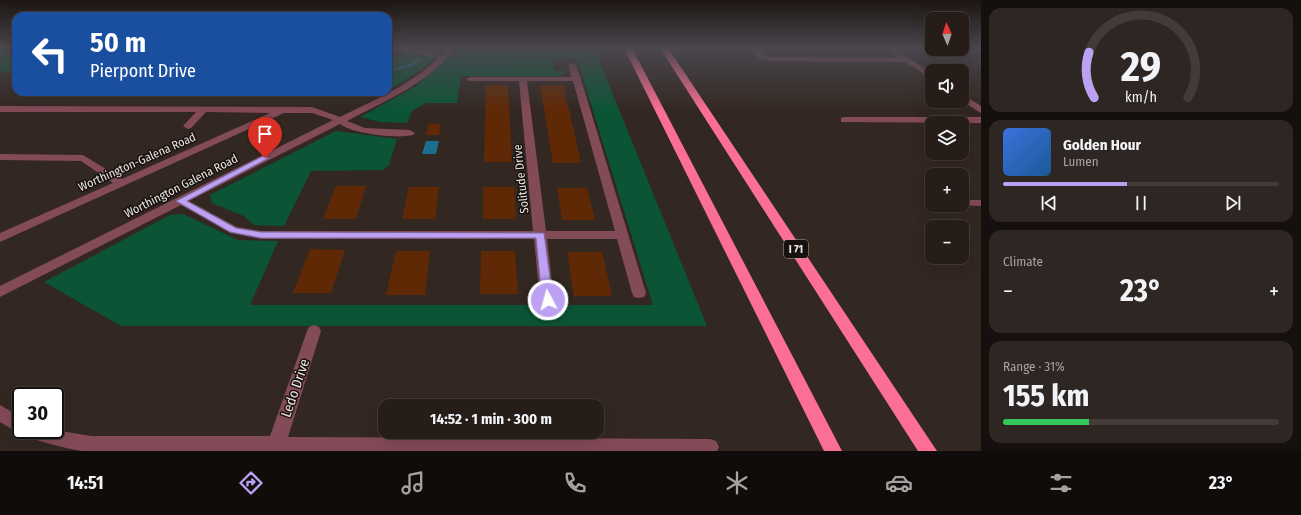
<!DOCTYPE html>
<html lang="en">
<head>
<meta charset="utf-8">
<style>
  :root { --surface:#261d19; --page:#2e2622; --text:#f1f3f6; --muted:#a4a2a2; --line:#423b38; --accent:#bca0f2 }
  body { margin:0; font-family:"Fira Sans Condensed",sans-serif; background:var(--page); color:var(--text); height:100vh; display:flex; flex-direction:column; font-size:15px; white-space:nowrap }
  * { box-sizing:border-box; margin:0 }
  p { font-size:13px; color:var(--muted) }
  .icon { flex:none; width:22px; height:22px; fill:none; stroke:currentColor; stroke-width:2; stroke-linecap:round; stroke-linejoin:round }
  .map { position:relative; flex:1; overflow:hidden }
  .details { display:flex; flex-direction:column; gap:8px; padding:8px; background:#15100e; width:320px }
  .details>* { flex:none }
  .hud { position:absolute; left:12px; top:12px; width:380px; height:84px; border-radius:12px; box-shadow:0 4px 16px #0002,0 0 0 1px var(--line); background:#1a4fa0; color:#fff; overflow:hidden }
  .needle { width:26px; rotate:357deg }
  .buttons { position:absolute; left:925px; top:12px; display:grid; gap:8px }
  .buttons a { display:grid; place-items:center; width:44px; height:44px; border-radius:8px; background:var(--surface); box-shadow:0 4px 16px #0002,0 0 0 1px var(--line); font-size:20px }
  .speed { position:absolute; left:12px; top:387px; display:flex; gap:8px; font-size:20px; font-weight:700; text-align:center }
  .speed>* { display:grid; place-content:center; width:52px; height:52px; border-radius:50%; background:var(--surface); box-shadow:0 4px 16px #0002,0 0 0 1px var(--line); line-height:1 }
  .speed .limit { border:2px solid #111; border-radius:6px; background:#fff; color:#111 }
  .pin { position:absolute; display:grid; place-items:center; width:34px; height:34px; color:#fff; margin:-41px -17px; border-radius:50% 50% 50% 0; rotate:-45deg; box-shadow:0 0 4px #0007 }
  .pin .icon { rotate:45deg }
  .me { position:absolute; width:44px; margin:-22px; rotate:354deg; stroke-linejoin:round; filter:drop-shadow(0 0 3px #0008) }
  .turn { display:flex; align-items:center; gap:14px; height:84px; padding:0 12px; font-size:18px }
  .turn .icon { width:52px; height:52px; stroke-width:2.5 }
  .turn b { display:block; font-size:28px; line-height:34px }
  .big { font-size:30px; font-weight:700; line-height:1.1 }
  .details .tile { flex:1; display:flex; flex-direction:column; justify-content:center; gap:6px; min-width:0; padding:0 14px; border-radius:12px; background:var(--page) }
  .details .dial { align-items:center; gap:0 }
  .dial svg { height:104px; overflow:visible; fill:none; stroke:var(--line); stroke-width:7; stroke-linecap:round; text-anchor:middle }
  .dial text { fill:var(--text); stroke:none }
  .song { display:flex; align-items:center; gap:12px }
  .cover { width:48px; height:48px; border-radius:6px; background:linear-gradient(135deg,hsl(220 70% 55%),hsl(210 70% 35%)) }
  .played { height:4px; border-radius:2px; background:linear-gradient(90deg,var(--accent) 45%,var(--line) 45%) }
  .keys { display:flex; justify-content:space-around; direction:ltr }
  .heat { display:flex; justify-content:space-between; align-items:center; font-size:22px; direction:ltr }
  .charge { height:6px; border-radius:3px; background:linear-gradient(90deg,#34c759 31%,var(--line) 0) }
  .trip { position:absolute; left:378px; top:399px; width:226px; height:40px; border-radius:12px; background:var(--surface); box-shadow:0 4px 16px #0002,0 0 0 1px var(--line); font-weight:700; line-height:40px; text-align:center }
  .dock { display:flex; height:64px; justify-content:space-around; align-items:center; background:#0f0c0a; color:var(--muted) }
  .dock .icon { width:28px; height:28px }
  .dock .selected { color:var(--accent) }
  .dock b { font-size:18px; color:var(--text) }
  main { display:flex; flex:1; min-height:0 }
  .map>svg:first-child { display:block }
</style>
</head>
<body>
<main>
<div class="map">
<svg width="981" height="451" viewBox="0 0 981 451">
  <rect width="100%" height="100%" fill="#332721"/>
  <path fill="#0c5436" d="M0,48H16V75L0,70Z
    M411,48H442L428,65L388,91V74L392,70L388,66V61Z
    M461,48H594L707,326H121L44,282L170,215L183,214L238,240L278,241L250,305H653L577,59L560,58L561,61H555L553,63L554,71H565L561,76H461L457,103H426L412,111L407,123L380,122L360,117L416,86Z
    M336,131L397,139L389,165L383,170L311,171L284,226L254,225L244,216L212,203L210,195Z"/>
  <path fill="#1a6e8f" d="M426,141H439L436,154H422Z"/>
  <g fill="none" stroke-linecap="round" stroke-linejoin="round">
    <path stroke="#1a6e8f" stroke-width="2.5" d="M430,50L432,48
      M388,71L411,65L421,58"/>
  </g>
  <path fill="#602905" d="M486,85H508L512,162H484Z
    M563,85L574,131L581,163H553L540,86Z
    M429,123L441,124L439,135H426Z
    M336,186H366L356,219H323Z
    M409,187H439L435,219H402Z
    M483,187H514L516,219H483Z
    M557,188H587L595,220H562Z
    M310,249L345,250L331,293H293Z
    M396,251H430L425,295H386Z
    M481,251H515L518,294H480Z
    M567,252H602L612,296H574Z"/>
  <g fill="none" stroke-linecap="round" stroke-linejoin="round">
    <path fill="#834a57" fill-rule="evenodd" d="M395,48H408L442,55L448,48H456C429,83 385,101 347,121L365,128L410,130L415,133L413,135C397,139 353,134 340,124L189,201L237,227L261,231H533L519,81H470L466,79L470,77H571L568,65L572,63L576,65L581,79L646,293L644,297L639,298L634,297L632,293L617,239H547L554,300L552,304L547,305L542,304L540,300L534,239H261L230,233L181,205L0,297V286L333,120L312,113H284L0,242V233L113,183L81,161L0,160V154L83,155L122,179L270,113L206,112L191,128L188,129L183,126L196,112H0V106L312,107L340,117C372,101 413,84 438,58L398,50ZM527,81H573L615,231H546Z
      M749,48H757L764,54L771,57L898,58L885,48L936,49L932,51L896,50L932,73V79L905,62L770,61L758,58Z
      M962,48L981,49V53L956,51L952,49Z
      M962,94L981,106V113L962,101Z
      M844,117H981V123L841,122V118Z
      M962,200H981V206L958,205H962Z
      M314,325L319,327L321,331L288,437L710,439L716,441L719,447L717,451H82C52,446 25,438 0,422V405L21,417V430H55L91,436H270L307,331L309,327Z"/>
    <path fill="#fc6f95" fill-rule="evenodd" d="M624,48H632L842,451H824Z
      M660,48H668L937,451H918Z"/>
  </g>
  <linearGradient id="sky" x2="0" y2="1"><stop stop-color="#1c1512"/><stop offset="0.43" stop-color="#4a474e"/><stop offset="1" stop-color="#4a474e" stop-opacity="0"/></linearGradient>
  <rect width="981" height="111" fill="url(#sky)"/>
  <path fill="#bca0f2" stroke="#7a689d" d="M263,156L269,158L187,201L236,228L261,232L544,233L553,300L548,304L542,300L536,238H261L230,232L176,201Z"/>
  <g text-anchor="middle" stroke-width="3" stroke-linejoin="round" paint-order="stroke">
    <rect fill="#17110f" stroke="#aca5a1" stroke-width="1" x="784" y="240" width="24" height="18" rx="3"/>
    <g font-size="11" font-weight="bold" fill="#ece4e0">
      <text x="796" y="253">I 71</text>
    </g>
    <g font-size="12" fill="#ece4e0" stroke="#17110f">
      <text transform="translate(137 162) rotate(-24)" y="4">Worthington-Galena Road</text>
      <text transform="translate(521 179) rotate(-96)" y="4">Solitude Drive</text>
      <text transform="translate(181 186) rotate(-27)" y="4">Worthington Galena Road</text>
    </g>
    <g font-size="14" fill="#ece4e0" stroke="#17110f">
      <text transform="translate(295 388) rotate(-71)" y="5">Ledo Drive</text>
    </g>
  </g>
</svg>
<div class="buttons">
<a><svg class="needle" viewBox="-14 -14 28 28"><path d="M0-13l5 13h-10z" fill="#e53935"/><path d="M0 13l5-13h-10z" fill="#a4a2a2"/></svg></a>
<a><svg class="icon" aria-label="sound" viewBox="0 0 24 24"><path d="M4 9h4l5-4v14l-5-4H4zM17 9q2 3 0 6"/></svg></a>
<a><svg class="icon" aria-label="layers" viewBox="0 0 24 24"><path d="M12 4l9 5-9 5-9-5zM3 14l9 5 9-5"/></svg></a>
<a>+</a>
<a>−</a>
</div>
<div class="speed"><div class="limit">30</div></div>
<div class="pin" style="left:265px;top:158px;background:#d93025"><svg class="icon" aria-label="arrive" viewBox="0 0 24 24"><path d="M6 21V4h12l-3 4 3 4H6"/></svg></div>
<svg class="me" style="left:548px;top:300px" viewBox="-20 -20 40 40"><circle r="17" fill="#bca0f2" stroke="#fff" stroke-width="3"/><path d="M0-11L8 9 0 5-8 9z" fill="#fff"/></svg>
<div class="trip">14:52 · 1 min · 300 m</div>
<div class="hud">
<div class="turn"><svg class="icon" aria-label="left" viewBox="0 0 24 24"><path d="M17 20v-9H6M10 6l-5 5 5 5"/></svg><div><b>50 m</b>Pierpont Drive</div></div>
</div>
</div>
<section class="details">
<div class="tile dial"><svg viewBox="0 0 100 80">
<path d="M14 69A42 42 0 1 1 86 69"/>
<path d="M14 69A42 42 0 0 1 10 34" stroke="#bca0f2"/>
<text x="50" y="56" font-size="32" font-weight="700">29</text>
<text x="50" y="72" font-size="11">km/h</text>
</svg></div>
<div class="tile">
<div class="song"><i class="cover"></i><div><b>Golden Hour</b><p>Lumen</p></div></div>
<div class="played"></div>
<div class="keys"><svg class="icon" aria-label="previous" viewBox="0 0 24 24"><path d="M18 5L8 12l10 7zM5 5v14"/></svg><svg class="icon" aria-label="pause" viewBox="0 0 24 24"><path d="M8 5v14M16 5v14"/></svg><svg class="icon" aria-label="next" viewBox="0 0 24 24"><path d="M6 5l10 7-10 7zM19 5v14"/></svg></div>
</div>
<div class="tile"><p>Climate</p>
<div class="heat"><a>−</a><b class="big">23°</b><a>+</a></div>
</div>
<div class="tile"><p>Range · 31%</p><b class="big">155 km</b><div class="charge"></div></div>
</section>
</main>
<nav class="dock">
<b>14:51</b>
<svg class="icon selected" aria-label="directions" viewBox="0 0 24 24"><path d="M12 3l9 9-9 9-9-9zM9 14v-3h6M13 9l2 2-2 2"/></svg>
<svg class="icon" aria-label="music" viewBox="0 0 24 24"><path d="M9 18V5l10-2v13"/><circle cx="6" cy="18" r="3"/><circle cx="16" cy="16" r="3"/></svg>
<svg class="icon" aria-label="phone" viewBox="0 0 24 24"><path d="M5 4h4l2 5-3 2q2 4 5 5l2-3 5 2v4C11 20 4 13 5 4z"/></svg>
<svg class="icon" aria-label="climate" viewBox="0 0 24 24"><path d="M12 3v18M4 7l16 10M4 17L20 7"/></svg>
<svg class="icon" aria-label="car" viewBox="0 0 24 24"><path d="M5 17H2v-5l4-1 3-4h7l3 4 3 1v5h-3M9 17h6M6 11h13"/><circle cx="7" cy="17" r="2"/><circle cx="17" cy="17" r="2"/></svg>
<svg class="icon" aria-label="filters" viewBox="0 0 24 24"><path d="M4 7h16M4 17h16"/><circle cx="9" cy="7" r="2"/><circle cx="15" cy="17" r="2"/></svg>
<b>23°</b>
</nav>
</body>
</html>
